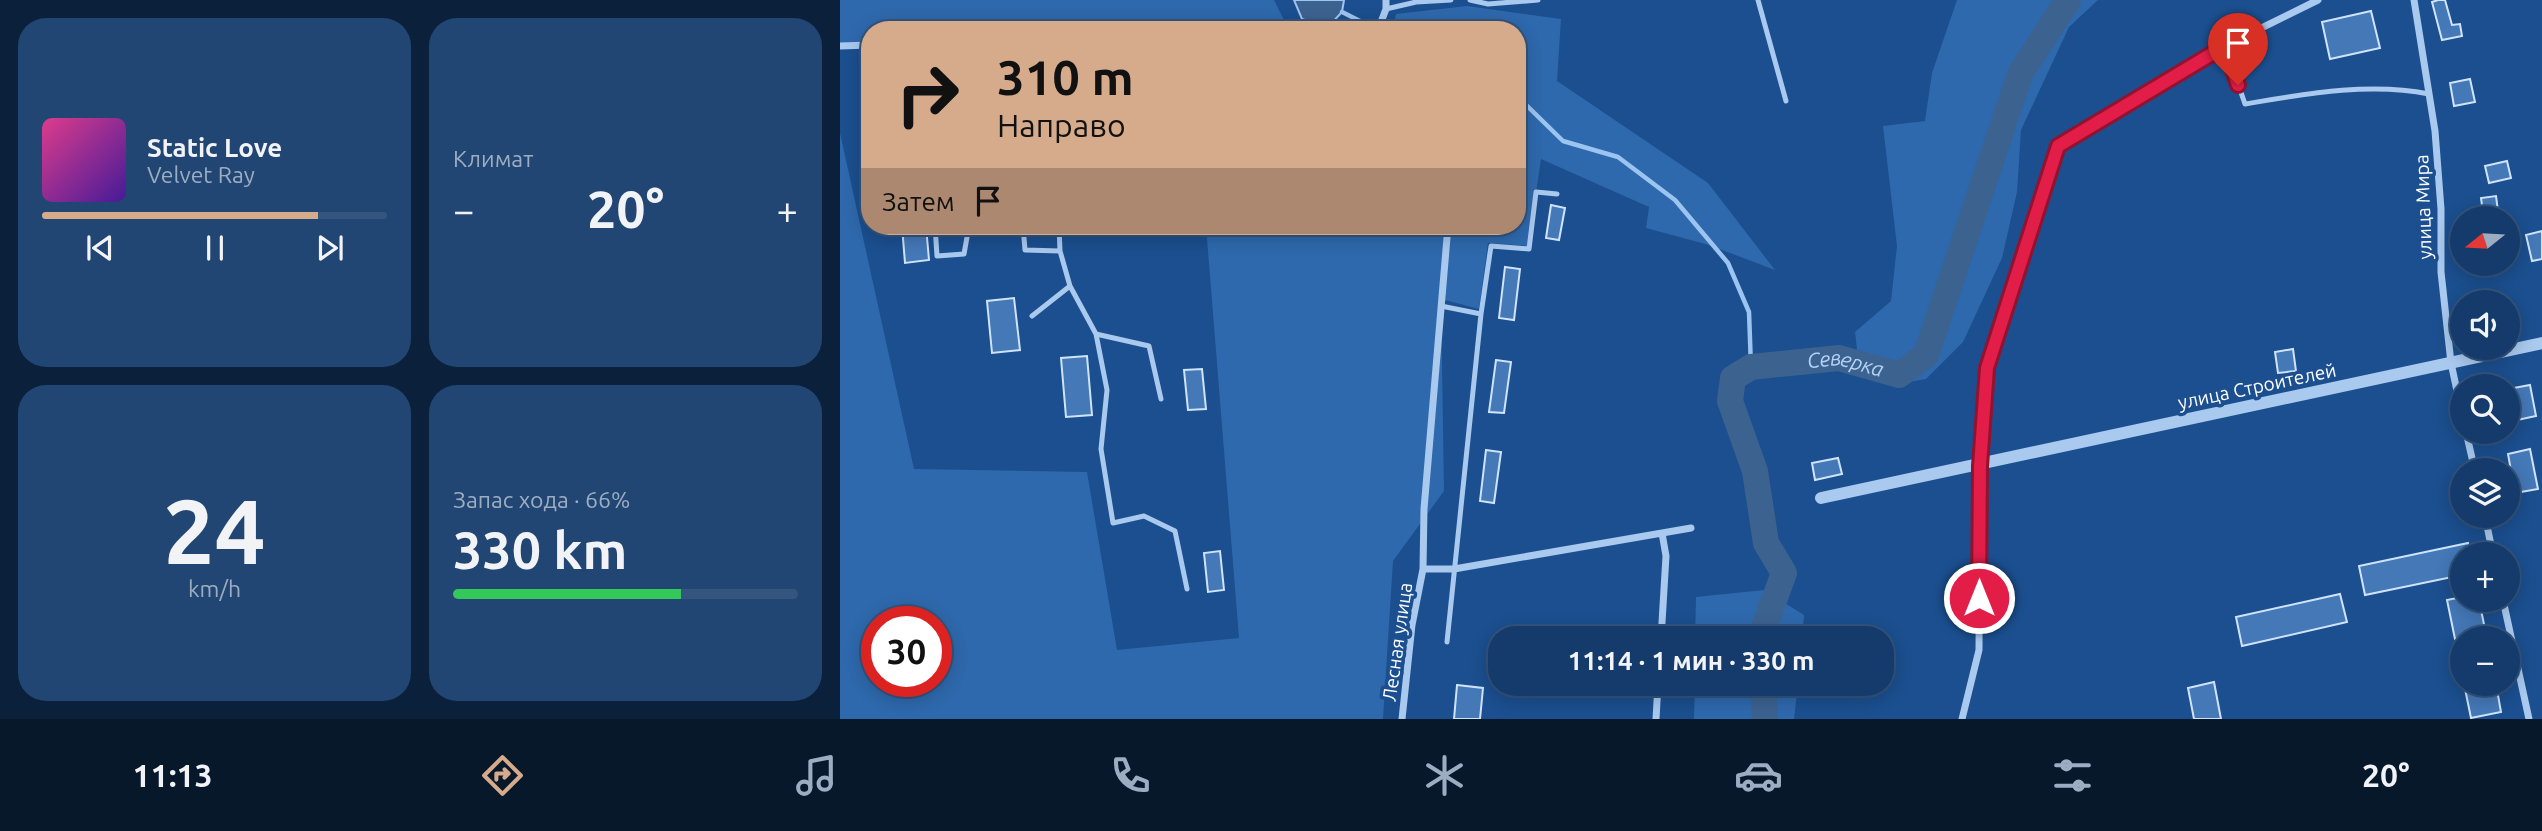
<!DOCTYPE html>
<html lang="ru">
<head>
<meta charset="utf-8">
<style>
  :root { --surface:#143b6b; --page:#214673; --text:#f1f3f6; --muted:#9dadc1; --line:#33557e; --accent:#d6ab8b }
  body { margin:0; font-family:Ubuntu,sans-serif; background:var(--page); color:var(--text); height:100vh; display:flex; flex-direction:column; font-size:26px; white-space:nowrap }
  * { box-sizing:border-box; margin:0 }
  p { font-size:23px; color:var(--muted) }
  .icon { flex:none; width:38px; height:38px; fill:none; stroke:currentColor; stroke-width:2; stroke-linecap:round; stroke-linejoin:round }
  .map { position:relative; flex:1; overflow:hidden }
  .sheet { display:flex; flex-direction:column; gap:18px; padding:18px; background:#0b203b; width:840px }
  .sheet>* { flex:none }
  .banner { position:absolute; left:21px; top:21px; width:665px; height:214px; border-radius:28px; box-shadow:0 4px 18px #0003,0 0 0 2px var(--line); background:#d6ab8b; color:#111; overflow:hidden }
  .needle { width:46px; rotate:252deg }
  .tools { position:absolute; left:1610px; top:206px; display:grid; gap:14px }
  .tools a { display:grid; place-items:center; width:70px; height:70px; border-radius:50%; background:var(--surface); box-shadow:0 4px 18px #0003,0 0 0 2px var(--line); font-size:35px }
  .speed { position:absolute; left:21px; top:606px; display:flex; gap:14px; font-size:35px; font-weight:700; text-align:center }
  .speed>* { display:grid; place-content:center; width:91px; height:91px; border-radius:50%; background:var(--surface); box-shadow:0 4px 18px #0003,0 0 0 2px var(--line); line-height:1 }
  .speed .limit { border:10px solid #d22; background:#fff; color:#111 }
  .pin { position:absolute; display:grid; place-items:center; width:60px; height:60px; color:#fff; margin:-72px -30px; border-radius:50% 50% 50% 0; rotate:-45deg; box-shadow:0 0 7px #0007 }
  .pin .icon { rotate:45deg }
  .me { position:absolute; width:77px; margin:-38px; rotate:0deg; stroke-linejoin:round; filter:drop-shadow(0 0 5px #0008) }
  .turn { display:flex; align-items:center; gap:24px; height:147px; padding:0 21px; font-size:32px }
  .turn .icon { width:91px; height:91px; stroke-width:2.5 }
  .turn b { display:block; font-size:49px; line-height:60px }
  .then { display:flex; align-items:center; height:66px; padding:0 21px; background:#0003; gap:14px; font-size:26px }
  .big { font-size:52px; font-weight:700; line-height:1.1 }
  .sheet .widget { flex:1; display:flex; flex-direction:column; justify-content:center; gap:10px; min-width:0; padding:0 24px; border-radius:28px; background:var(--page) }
  .sheet .dial { align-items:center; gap:0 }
  .dial b { font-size:91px; line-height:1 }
  .song { display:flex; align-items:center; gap:21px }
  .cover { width:84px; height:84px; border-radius:10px; background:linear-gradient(135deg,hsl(330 70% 55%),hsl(260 70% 35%)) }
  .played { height:7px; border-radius:4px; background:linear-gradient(90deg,var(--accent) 80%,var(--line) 80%) }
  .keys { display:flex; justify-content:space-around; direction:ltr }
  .heat { display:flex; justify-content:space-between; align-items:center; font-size:38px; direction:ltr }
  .charge { height:10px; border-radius:5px; background:linear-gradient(90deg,#34c759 66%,var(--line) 0) }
  .sheet .tiles { flex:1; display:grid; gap:18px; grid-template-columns:repeat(2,1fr) }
  .trip { position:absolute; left:648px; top:626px; width:406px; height:70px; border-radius:28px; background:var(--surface); box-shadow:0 4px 18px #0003,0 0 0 2px var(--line); font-weight:700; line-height:70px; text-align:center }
  .tabs { display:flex; height:112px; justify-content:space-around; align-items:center; background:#08182b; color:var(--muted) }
  .tabs .icon { width:49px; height:49px }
  .tabs .active { color:var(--accent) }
  .tabs b { font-size:32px; color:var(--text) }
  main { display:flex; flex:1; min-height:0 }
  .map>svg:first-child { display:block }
</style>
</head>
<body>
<main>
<section class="sheet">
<div class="tiles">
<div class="widget">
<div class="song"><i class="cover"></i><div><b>Static Love</b><p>Velvet Ray</p></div></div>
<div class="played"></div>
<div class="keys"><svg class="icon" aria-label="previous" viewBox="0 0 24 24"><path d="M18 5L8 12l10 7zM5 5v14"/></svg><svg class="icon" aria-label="pause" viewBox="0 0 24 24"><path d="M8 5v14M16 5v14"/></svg><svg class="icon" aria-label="next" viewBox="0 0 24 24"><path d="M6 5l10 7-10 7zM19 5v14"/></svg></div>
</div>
<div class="widget"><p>Климат</p>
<div class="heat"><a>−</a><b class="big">20°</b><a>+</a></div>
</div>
<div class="widget dial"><b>24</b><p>km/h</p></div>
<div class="widget"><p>Запас хода · 66%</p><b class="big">330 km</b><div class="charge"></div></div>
</div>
</section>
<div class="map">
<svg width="1702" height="719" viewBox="0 0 1702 719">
  <rect width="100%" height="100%" fill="#1b4f8f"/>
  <path fill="#2e69ad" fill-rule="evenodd" d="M0,0H434L449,30H30V42L0,44Z
    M1117,0H1258L1229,27L1181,130L1177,192L1162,258L1123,342L1086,379L1051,385L1020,375L1015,332L1051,301L1057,246L1043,126L1085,121L1092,73Z
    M627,6L721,19L717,81L868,183L935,270L869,245L806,228L809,207L701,159L688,246L648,243L639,309L601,299L604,491L553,561L543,719H0V133L74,469L247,472L277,650L399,638L366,226H677V30H553L556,14ZM37,621H96V681H37Z
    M924,590L964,615L962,639H855L856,597Z
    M855,684H958L954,719H854Z"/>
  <path fill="#3c6290" stroke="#9cc4f0" stroke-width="2" d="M454,0H504L502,12L487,28L462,19Z"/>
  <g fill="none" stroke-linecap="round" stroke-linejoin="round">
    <path stroke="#9cc4f0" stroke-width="4.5" d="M502,12L520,21
      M677,96L723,141L778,157L835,200L888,263L909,312L911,367"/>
    <g stroke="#3c6290" stroke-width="26">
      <path id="s1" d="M920,639L944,573L926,543L915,471L890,401L893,378L911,367L999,358L1059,375L1086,355L1180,74L1228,0"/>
      <path d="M923,684L925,719"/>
    </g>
  </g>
  <path fill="#4478b7" stroke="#cfe3fa" stroke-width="2" d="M1598,0H1605L1612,25L1620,24L1622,36L1602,40L1592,2Z
    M1531,11L1540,48L1490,59L1482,22Z
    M1630,79L1635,102L1614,106L1610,83Z
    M1667,161L1671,178L1649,183L1645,166Z
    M1656,196L1658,211L1643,213L1641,198Z
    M711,205L725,208L719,240L706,238Z
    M62,226H86L89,260L65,263Z
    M1702,231V259L1692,261L1686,235Z
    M665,267L680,269L674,320L659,318Z
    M174,298L180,350L152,353L147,301Z
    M1453,349L1456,371L1438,373L1435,352Z
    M247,356L252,415L226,417L221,358Z
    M656,360L671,362L664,413L649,412Z
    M362,369L366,409L348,410L344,370Z
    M1690,385L1696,416L1668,422V389Z
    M1690,449L1698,489L1675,493L1668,454Z
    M646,450L661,452L654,503L640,501Z
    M998,458L1002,474L975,480L972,463Z
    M1628,543L1630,555H1622V575L1525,595L1519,566Z
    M380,551L384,590L368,592L364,553Z
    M1500,594L1507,622L1402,646L1396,617Z
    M1622,597V600H1639L1647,639H1615L1607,600Z
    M1374,682L1381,719H1354L1348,688Z
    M1624,684H1656L1661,712L1631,718Z
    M617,685L643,688L640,719H614Z"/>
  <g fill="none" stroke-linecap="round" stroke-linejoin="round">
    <path stroke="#a9c9ee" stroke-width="5" d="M630,0L648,4L698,0
      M918,0L946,101
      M546,9L576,2L611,0
      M1385,46L1405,104C1465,94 1529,82 1589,94
      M95,226L97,256L124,254L129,226
      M183,226L185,250L220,251
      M219,226L220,251L230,286L256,334L267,390L261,449L273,523L304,516L335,531L347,589
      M601,306L641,314
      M192,316L230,286
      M256,334L309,346L321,399
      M607,642L641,314L651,246L689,249L696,192L717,194"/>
    <path stroke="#a9c9ee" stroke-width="7" d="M1574,0L1595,131L1601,209V272L1611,363L1622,414
      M538,30L546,9V0
      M0,46L30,45
      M1626,432L1635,471
      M1645,516L1653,555
      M583,569H614L851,528
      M1663,600L1689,719
      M821,639L826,556L822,533
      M562,719L572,625L583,569L584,509L608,226
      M816,719L818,684
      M1122,719L1139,650L1140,465L1147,368L1218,146L1385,46L1478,0"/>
    <path stroke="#a9c9ee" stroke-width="12" d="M981,498L1702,343"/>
  </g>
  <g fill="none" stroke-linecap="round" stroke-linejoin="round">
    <g stroke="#92132f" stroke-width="18">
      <path id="route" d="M1139,598L1140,466L1147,368L1218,146L1385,46L1398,85"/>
    </g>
    <use href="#route" stroke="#e11d48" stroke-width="12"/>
  </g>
  <g text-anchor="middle" stroke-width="7" stroke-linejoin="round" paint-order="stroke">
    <g font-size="19" fill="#fff" stroke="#1b4f8f">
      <text transform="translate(1583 207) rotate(-92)" y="7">улица Мира</text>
      <text transform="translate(1417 386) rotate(-12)" y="7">улица Строителей</text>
      <text transform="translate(557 642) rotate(-82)" y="7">Лесная улица</text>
    </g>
    <g font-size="21" font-style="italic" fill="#b5d3f5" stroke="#1b4f8f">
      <text dy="7" stroke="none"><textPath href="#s1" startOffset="392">Северка</textPath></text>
    </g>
  </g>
</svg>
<div class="tools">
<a><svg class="needle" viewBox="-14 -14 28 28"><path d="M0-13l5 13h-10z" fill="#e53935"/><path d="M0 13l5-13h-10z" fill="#9dadc1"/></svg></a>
<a><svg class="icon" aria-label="sound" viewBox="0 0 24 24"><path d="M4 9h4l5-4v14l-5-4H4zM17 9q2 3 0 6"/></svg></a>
<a><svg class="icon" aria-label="search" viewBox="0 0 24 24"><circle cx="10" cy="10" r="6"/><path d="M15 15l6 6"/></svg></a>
<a><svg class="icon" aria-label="layers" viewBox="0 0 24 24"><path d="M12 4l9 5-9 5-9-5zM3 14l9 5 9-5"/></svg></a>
<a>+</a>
<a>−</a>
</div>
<div class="speed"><div class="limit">30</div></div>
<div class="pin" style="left:1398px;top:85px;background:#d93025"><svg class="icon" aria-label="arrive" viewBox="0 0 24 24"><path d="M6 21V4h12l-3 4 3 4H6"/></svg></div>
<svg class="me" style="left:1139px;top:598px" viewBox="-20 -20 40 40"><circle r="17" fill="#e11d48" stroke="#fff" stroke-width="3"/><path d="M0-11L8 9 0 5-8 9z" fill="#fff"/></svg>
<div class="trip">11:14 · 1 мин · 330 m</div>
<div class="banner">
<div class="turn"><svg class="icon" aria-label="right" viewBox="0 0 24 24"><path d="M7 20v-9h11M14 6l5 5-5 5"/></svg><div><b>310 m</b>Направо</div></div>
<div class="then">Затем<svg class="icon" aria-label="arrive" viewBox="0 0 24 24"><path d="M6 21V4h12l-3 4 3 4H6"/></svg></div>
</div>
</div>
</main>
<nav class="tabs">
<b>11:13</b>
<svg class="icon active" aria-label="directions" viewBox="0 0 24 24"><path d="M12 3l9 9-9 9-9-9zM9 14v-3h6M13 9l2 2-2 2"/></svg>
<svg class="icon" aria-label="music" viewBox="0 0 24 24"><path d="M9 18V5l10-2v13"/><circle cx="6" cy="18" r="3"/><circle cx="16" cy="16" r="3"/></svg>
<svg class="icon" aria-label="phone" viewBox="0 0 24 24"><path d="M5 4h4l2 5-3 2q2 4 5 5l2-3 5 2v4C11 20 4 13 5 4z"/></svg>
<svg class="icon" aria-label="climate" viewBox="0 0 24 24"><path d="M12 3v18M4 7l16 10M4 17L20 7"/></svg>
<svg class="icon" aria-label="car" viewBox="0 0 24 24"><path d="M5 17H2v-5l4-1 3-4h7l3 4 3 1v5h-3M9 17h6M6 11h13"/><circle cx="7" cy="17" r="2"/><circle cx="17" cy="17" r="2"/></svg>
<svg class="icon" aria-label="filters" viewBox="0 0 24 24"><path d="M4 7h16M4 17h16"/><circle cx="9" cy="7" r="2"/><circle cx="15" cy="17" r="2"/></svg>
<b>20°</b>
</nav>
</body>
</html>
